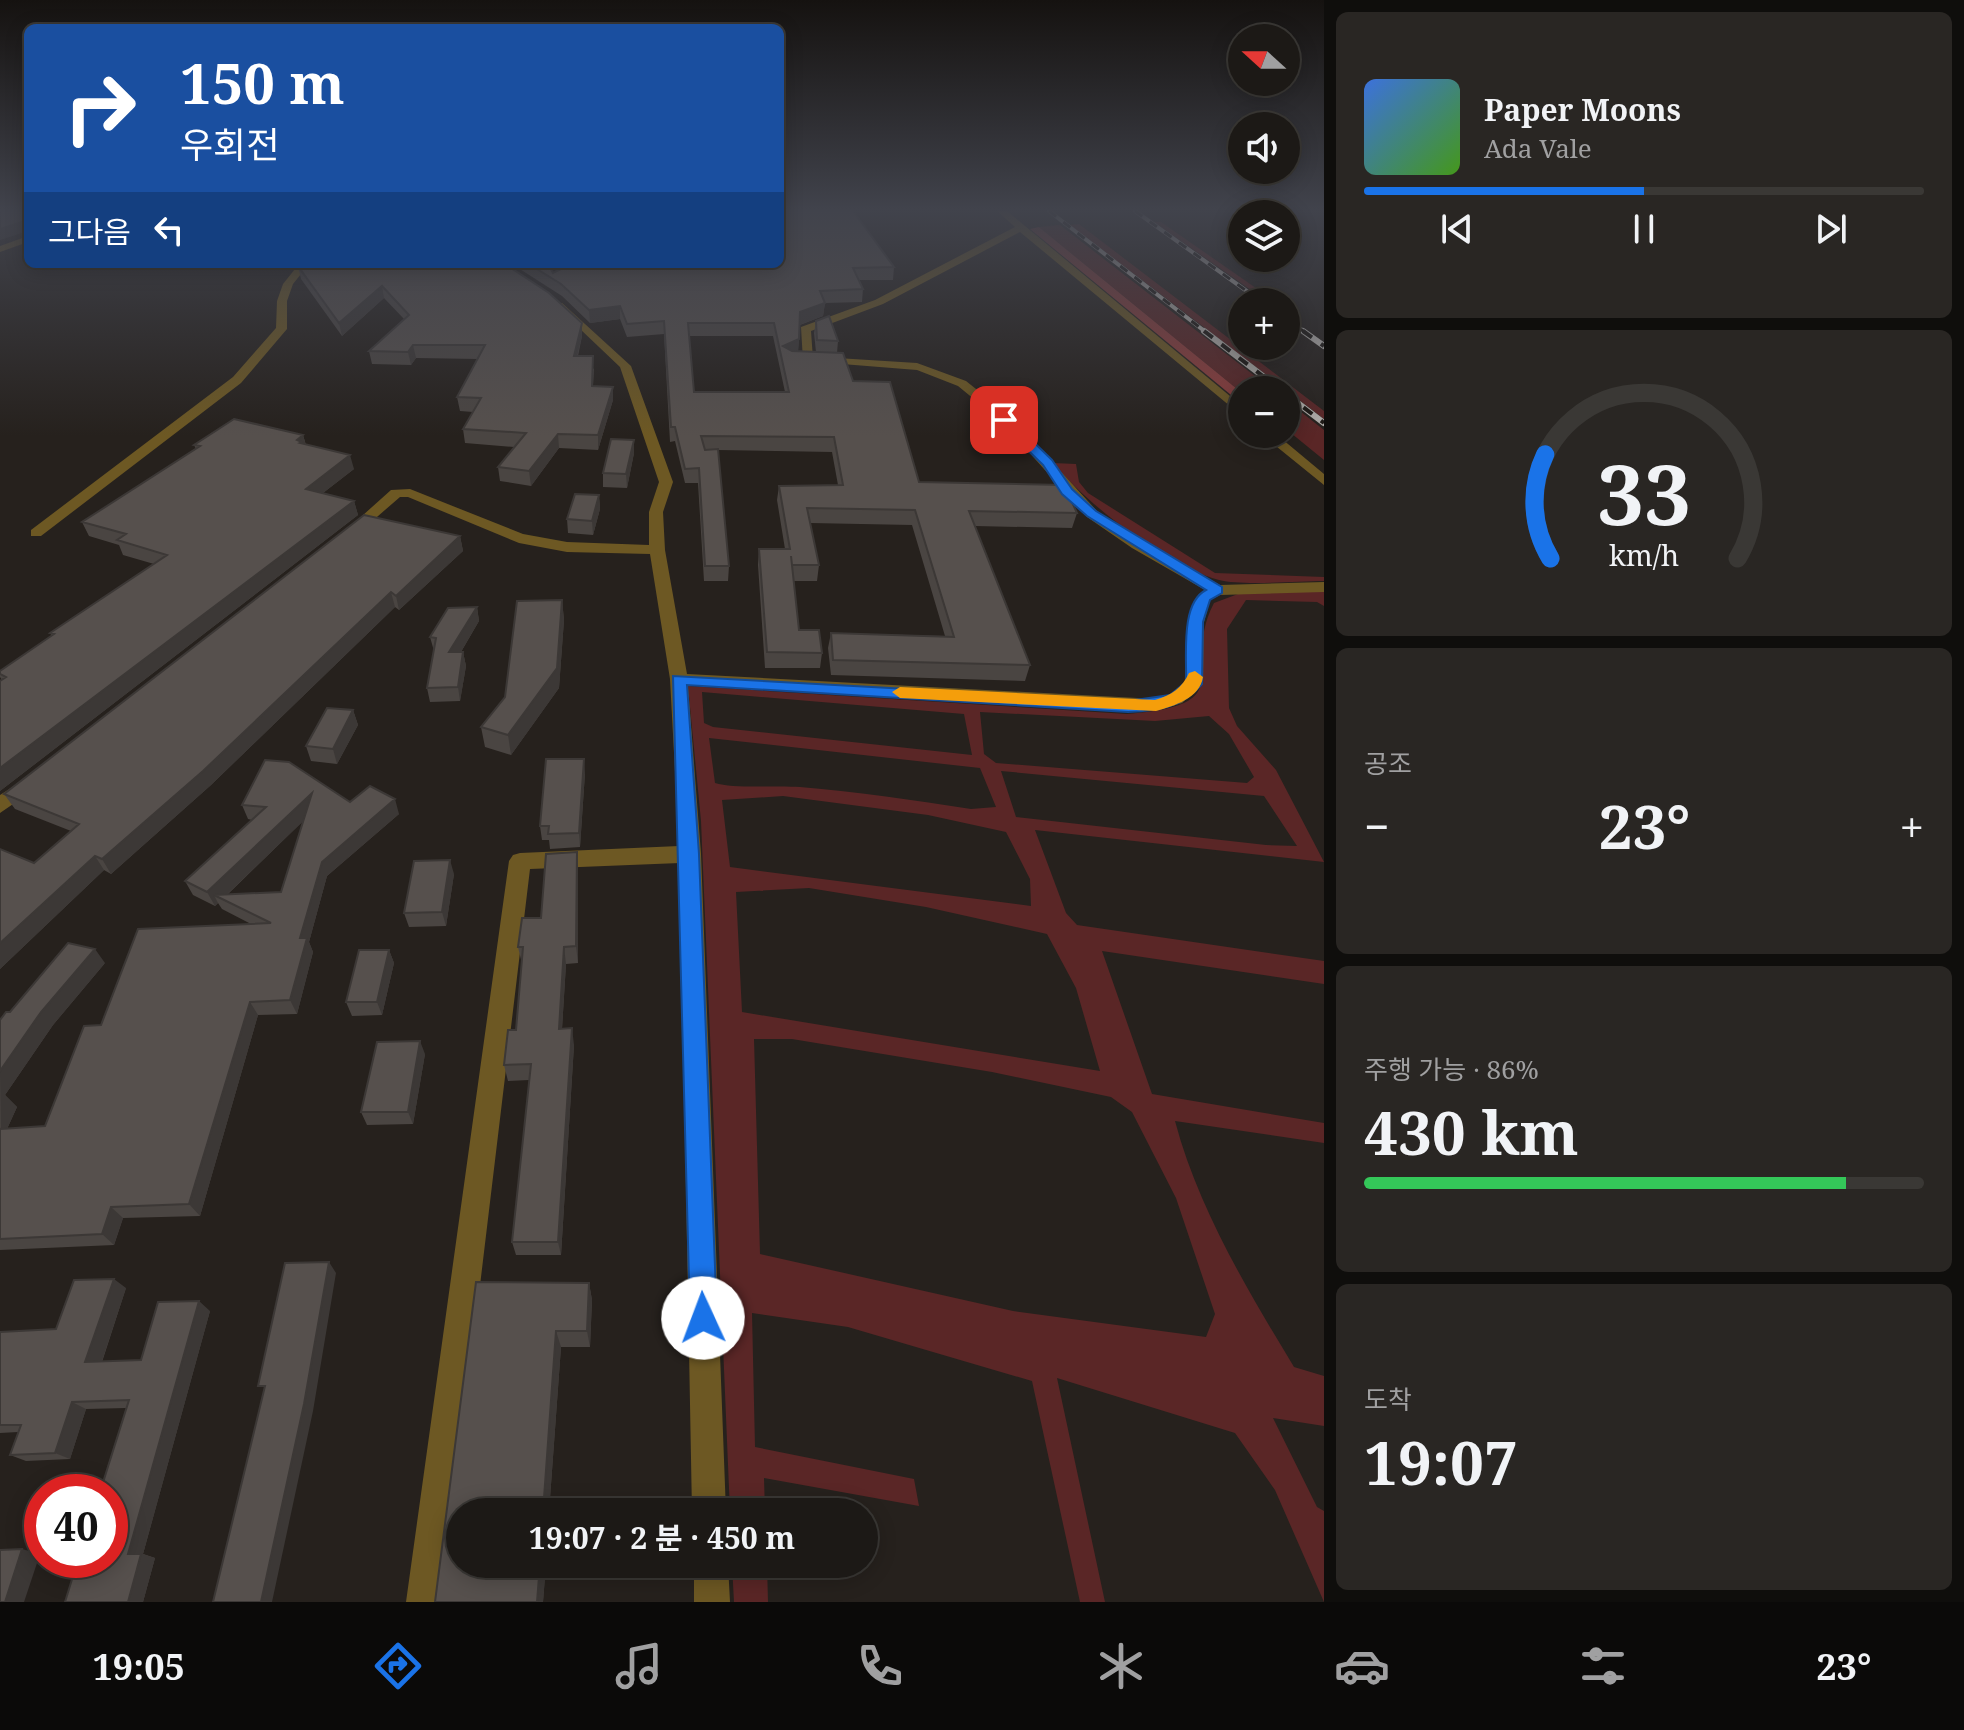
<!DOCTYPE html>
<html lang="ko">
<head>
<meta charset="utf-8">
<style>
  :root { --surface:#1c1916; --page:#292623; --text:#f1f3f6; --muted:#a0a0a1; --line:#3a3835; --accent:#1a73e8 }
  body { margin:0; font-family:"Noto Serif","Noto Sans KR",serif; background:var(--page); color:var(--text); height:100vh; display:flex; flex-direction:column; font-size:30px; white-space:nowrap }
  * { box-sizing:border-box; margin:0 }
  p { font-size:26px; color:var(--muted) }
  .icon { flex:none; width:44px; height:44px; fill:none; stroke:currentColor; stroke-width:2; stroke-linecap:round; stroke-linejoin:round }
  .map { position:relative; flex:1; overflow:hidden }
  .details { display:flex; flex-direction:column; gap:12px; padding:12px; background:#0f0e0c; width:640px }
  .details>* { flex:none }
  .banner { position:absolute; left:24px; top:24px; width:760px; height:244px; border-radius:12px; box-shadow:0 4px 20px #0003,0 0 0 2px var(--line); background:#1a4fa0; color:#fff; overflow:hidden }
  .needle { width:52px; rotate:291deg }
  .fabs { position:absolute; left:1228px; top:24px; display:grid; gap:16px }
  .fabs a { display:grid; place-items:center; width:72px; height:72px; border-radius:50%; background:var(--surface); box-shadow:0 4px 20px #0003,0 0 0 2px var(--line); font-size:40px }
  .speed { position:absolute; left:24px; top:1474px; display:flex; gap:16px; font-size:40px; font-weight:700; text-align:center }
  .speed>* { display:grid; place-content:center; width:104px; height:104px; border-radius:50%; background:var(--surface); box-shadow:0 4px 20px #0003,0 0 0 2px var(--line); line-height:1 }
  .speed .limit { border:12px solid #d22; background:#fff; color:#111 }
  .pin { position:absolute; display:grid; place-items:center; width:68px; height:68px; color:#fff; margin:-34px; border-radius:16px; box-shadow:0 4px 12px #0006 }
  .me { position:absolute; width:88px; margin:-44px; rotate:358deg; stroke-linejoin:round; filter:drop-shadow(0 0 6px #0008) }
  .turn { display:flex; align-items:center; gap:28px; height:168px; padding:0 24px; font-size:36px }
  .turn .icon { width:104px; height:104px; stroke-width:2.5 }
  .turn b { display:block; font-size:56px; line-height:68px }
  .then { display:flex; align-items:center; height:76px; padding:0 24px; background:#0003; gap:16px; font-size:30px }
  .big { font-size:60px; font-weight:700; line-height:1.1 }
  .details .tile { flex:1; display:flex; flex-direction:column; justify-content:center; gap:12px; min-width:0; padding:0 28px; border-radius:12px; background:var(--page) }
  .details .dial { align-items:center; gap:0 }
  .dial svg { height:208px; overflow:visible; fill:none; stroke:var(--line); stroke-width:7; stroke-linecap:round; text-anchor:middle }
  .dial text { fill:var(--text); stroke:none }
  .song { display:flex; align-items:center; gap:24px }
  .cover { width:96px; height:96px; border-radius:12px; background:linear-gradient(135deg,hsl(220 70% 55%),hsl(100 70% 35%)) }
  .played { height:8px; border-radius:4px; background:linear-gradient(90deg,var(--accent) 50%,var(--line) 50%) }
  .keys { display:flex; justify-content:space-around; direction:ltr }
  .heat { display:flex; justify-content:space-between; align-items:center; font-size:44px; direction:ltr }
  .charge { height:12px; border-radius:6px; background:linear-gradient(90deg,#34c759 86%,var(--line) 0) }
  .trip { position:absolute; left:446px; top:1498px; width:432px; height:80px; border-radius:40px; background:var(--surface); box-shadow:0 4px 20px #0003,0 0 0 2px var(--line); font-weight:700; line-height:80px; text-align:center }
  .menu { display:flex; height:128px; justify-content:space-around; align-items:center; background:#0b0a09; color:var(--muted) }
  .menu .icon { width:56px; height:56px }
  .menu .current { color:var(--accent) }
  .menu b { font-size:36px; color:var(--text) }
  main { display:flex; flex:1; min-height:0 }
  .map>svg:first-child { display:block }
</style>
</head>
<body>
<main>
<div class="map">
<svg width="1324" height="1602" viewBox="0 0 1324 1602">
  <rect width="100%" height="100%" fill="#26211d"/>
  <path fill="#5a2626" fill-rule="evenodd" d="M1154,222H1161L1276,302H1268Z
    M1079,224L1324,411V419L1070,225Z
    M1060,225L1273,390H1242V393L1039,227Z
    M1286,400L1324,430V460L1286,429Z
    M1053,463L1076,464L1079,482L1088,493L1215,573L1324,577V581C1296,581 1243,586 1219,580C1166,566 1087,504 1053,463Z
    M1246,591H1324V606L1317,602L1246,600L1227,629L1229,708L1237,726L1276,770L1324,862L1035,830L1066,913L1077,925L1324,961V984L1102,951L1152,1094L1324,1123V1143L1175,1121C1198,1208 1248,1291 1294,1367L1324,1376V1426L1273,1418L1317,1507L1324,1511V1602L1275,1490L1235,1433L1057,1378L1105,1602H1080L1032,1381L848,1327L752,1313L755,1447L914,1479L919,1506L764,1478L765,1512H730L701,821L688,686L1127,714C1246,705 1179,669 1214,603ZM702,692L964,714L972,755L713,727L704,723ZM980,712L1155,721L1209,716L1229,734L1254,777L1247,783L996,763L984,754ZM709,738L980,768L996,807L971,809C914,800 858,792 800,787C777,785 734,789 715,783ZM1001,771L1264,796L1297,846L1266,845L1016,817ZM783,796L928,815L1006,832L1030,879L1031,906L730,867L722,800ZM809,888L926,907L1047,934L1076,988L1100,1071L742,1012L736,892ZM754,1039H792L992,1072L1111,1097L1132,1112L1176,1198L1215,1314L1206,1337L1013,1311L760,1254Z
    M732,1564H767L768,1602H734Z"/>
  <path fill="#8a3c3b" d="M1039,227L1242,393V404L1030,229Z"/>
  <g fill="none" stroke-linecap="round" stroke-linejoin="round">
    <path fill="#6d5823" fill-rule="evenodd" d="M997,211H1007L1242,406V416L1020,232L883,304L811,331L813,359L803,361L801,327L875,300L1015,227Z
      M28,236V242L0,252V246Z
      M299,264H309L293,284L287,301V329L241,383L41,536H31V530L233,377L276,328L277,301L283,284Z
      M562,303L631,366L673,482L663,512L665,550L687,674L1156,699L1170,695L1185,682C1186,658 1182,601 1205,590L1132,548L1087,517L1002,422L958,386L917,370L817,362L815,360L821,357L917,363L966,381L1011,417L1097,511L1143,542L1220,585L1324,582V592L1220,595L1210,600L1204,622L1203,684L1182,703L1156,711L688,685L701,854L726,1512H692L680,863L530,869L442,1602H406L509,861L513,855L520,853L679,846L670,679L650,554L567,552L519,543L408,497H400L355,536H345L343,533L391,490L410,489L523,534L567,542L649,545V512L659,482L620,367L558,308V304Z
      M1261,434H1276L1324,474V485Z
      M28,777L38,784L35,789L0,813V795Z
      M694,1564H728L730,1602H694Z"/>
    <g stroke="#b2afab" stroke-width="4">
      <path id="rail-far1" d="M1049,211L1207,333
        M1135,211L1262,302
        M1286,319L1306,333"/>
    </g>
    <g stroke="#b2afab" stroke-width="6">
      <path id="rail" d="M1204,331L1281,390
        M1303,331L1324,346
        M1286,394L1324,423"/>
    </g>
    <use href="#rail-far1" stroke="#1c1814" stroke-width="3" stroke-dasharray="9" stroke-linecap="butt"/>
    <use href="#rail" stroke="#1c1814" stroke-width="4" stroke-dasharray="11" stroke-linecap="butt"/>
  </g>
  <path fill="#4a4542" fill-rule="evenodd" d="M300,264L582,336L578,356L594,369L593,386L613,400L598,450L559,448L531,486L500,481L498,467L514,447L465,443L463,429L473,412L460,411L457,397L478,359L416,358L411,365L372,364L369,351L404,319L384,298L342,336L301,279L298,266Z
    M512,264H548L553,273L894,267L893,280H859L863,289L862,302L825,303L823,316L800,325L798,351L816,352L814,333L816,321L838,341L837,353L853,381L919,482L1077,513L1072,528L975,526L1030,665L1025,681L831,675L828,648L831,633L945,636L912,525L810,523L819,565L817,581H794L799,630L822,653L820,668H765L758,565L759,549H785L777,500L779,486L838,485L832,452L718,450L729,566L728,581H704L698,483H685L675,441L670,442L664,334L627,337L620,319L590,323L562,296ZM689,336H773L785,392H694Z
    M303,435L306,445L354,469L323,493L354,501L358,515L0,791V681L2,680L0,677V671L52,636L50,633L154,564L123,555L119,545L89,536L82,522L196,449L194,445Z
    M634,453L627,488L603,487V473Z
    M599,495L600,509L593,535L568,533L567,519Z
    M460,536L463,551L399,610L395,607L211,785L111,874L104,870L0,969V849L34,863L71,831L15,809L4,794Z
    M562,600L564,620L559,688L511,755L485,747L481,727L505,697Z
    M477,607L479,621L461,652H463L466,666L460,701L430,702L427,688L434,651L430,637Z
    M353,710L358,725L337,764L311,761L306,746Z
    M585,773L580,847L550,849L549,840H542L540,826Z
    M350,802L399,814L327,876L309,942L313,952L297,1014L258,1015L200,1216L123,1218L114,1245L0,1250V1020L10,1012L105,963L53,1025L5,1095L17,1107L7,1129L45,1126L101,1025L251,924L222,909L218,903L215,906L193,895L185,881L252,820L248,819L242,805ZM303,821L281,892L227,895Z
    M577,852L578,870V963L566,964L562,1029L574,1045L561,1255H516L512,1242L529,1080L508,1081L504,1065L516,1030L522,964L518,947L541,918Z
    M454,874L446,926L409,927L404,913Z
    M389,950L394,963L382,1015L352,1016L346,1002Z
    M425,1054L413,1124L367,1125L361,1112Z
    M476,1282L589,1283L592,1300L590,1347H561L549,1512H460V1564H546L543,1602H435Z
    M126,1288L102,1362L141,1360L210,1311L143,1554L155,1558L143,1602H65L126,1408L86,1409L70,1459L26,1461L10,1455L18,1432L0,1433V1332L56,1329Z"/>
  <path fill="#3c3836" d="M28,220V231L0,240V229Z
    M382,286L384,298L342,336L339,323Z
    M825,303L823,316L799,325L800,312Z
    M620,306V319L590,323L589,310Z
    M582,323V336L574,369V356Z
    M799,339L798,353L782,359L783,346Z
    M413,345L416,358L411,365L408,352Z
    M613,387V400L598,450V435Z
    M558,434L559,448L531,486L529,471Z
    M303,435L307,449L297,440Z
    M634,440V453L627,488L626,474Z
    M350,455L354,469L310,503L306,489Z
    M599,495L600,509L593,535L592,521Z
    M354,501L358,515L0,791V768Z
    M460,536L463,551L399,610L396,596Z
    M391,592L395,607L211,785L111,874L102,859Z
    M562,600L564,620L559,688L511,755L508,735Z
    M477,607L479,621L452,667L449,652Z
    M463,652L466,666L460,701L458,687Z
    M353,710L358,725L337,764L333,749Z
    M584,759L585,773L580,847L579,833Z
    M312,793L317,808L222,899L214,895L218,903L215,906L207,892Z
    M395,799L399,814L327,876L309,942L313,952L297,1014L290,1000L300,938L322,862Z
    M577,852L578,870V963L576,946Z
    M95,856L104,870L0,969V943Z
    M450,860L454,874L446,926L442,912Z
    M564,947L566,964L561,1045L559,1029Z
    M95,949L105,963L53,1025L5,1095L17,1107L1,1142L0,1071L41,1012Z
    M389,950L394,963L382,1015L377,1002Z
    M250,1002L258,1015L200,1216L189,1204Z
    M572,1028L574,1045L561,1255L558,1242Z
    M420,1041L425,1054L413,1124L408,1112Z
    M111,1207L123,1218L114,1245L102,1234Z
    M329,1262L336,1273L313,1411L272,1602H261Z
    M114,1279L126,1288L99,1370L85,1362Z
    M589,1283L592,1300L590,1347L587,1331Z
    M199,1301L210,1311L143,1554L155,1558L143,1602H128V1554Z
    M556,1331L561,1347L549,1512H543Z
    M72,1402L86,1409L70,1459L55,1453Z
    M22,1549L40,1554L24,1602H5Z
    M540,1564H546L543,1602H537Z"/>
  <path fill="#56504d" stroke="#3c3836" stroke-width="2" fill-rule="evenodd" d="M0,211H28V220L0,229Z
    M780,211H853L894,267L853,268L863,289L820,291L825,303L800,312L799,339L783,346L792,351L843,353L853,381L890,382L919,482L1064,485L1077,513L969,511L1030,665L833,660L831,633L954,637L915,510L807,508L819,565H792L791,556L799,630H819L822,653L767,652L759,549H790L779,486L843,485L834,437L701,436L705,450L718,449L729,566H705L699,468L685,469L675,427H671L664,321L627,324L620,306L589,310L561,284L529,264H548L553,273L571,264H780ZM688,323H774L789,392H694Z
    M300,264H505L549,293L582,323L574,356H593L592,386L613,387L598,435L558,434L529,471L498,467L526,433L463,429L481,398L457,397L485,345H413L408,352L369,351L409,315L382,286L339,323L298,266Z
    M829,316L838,341L817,340L816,321Z
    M234,419L303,435L297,440L302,442L300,443L350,455L306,489L354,501L0,768V681L6,677L0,674V671L54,634L50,633L167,555L117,540L126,534L82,522L200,446L194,445Z
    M611,439L634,440L626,474L603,473Z
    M575,494L599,495L592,521L567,519Z
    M364,515L460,536L396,596L391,592L203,771L102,859L95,856L0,943V849L34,863L79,824L4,794Z
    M562,600L557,668L508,735L481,727L505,697L517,601Z
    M477,607L449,652H463L458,687L427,688L436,638L430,637L448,608Z
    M327,708L353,710L333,749L306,746Z
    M546,759H584L579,833L548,834L549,826H540Z
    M265,760L289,762L350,802L370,786L395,799L322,862L300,938H307L290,1000L250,1002L189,1204L111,1207L102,1234L0,1239V1129L45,1126L84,1026L101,1025L138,929L271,923L214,895L281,892L312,793L207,892L185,881L266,807L242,805Z
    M577,852L576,946L564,947L559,1029L572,1028L558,1242H512L531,1064L504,1065L508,1030H516L523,947H518L522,918H541L546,854Z
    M450,860L442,912L404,913L414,861Z
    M68,943L95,949L41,1012L0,1071V1020L6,1012H10Z
    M359,950H389L377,1002H346Z
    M420,1041L408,1112H361L377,1042Z
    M329,1262L304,1404L261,1602H213L265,1386H258L285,1263Z
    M114,1279L85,1362L141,1360L158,1302L199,1301L128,1554H141L128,1602H65L78,1560H110V1492H100L129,1400L72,1402L55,1453L10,1455L21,1425H0V1332L56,1329L74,1280Z
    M476,1282L589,1283L587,1331H556L543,1512H460V1564H540L537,1602H435Z
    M22,1549L5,1602H0V1550Z"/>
  <linearGradient id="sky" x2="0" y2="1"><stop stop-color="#151210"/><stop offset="0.48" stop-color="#41434c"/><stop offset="1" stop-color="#41434c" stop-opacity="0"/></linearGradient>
  <rect width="1324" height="436" fill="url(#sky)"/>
  <path fill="#1a73e8" stroke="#114b97" stroke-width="2" d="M1000,418H1009L1052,460L1072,489L1096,511L1222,587V593L1210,600L1203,622L1202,684C1182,708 1157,711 1128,712L687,685L699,854L717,1318L713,1328L703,1332L694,1328L690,1318L673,676L1128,701L1170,695L1186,682C1187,657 1180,603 1206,590L1087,516L1062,494L1043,465L1000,423Z"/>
  <path fill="#f59e0b" d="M1195,671L1203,677C1200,698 1174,706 1156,711L900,698L892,692L900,687L1155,700C1172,695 1182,688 1189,673Z"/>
</svg>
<div class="fabs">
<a><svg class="needle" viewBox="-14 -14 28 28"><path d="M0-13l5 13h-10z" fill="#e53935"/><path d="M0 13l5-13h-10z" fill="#a0a0a1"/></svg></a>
<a><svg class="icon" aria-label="sound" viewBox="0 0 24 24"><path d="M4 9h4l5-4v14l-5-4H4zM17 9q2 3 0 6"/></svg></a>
<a><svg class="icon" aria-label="layers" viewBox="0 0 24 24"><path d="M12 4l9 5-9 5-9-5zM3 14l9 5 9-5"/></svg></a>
<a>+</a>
<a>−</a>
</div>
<div class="speed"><div class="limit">40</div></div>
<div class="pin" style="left:1004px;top:420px;background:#d93025"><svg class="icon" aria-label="arrive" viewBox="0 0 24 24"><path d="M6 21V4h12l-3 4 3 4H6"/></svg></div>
<svg class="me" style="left:703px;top:1318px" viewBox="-20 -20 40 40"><circle r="19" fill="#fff"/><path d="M0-13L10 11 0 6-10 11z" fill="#1a73e8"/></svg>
<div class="trip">19:07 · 2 분 · 450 m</div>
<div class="banner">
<div class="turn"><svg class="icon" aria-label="right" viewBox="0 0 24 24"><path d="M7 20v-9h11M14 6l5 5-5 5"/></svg><div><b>150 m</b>우회전</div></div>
<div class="then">그다음<svg class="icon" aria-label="left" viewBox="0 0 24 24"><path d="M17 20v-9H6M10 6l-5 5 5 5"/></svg></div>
</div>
</div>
<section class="details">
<div class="tile">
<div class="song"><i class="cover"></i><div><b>Paper Moons</b><p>Ada Vale</p></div></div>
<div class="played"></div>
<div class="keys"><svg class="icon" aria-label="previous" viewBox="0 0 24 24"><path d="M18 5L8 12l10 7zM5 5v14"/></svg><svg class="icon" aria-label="pause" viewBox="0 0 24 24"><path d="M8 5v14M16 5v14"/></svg><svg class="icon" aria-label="next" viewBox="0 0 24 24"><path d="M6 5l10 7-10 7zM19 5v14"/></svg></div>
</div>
<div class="tile dial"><svg viewBox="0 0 100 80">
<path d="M14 69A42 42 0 1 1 86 69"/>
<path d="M14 69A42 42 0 0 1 12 29" stroke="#1a73e8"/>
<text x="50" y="56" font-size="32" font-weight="700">33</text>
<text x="50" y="72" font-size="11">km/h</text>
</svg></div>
<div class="tile"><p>공조</p>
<div class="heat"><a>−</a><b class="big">23°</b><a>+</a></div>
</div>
<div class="tile"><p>주행 가능 · 86%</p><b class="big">430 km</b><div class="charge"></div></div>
<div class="tile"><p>도착</p><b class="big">19:07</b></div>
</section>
</main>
<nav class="menu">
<b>19:05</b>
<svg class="icon current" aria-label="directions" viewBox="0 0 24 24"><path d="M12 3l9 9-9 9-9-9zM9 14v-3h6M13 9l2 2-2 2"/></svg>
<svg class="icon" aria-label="music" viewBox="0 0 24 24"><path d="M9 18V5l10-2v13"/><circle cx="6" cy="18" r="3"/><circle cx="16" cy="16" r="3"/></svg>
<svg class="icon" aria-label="phone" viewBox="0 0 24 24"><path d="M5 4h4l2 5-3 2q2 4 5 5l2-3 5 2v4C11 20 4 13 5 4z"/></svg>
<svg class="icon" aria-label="climate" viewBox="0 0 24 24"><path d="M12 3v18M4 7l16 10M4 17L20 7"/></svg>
<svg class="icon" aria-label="car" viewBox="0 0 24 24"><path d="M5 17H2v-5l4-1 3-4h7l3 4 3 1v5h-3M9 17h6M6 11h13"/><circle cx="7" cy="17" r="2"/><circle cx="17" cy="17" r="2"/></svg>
<svg class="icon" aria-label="filters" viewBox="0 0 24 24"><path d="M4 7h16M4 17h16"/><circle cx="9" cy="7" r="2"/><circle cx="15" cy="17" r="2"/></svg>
<b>23°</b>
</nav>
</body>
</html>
